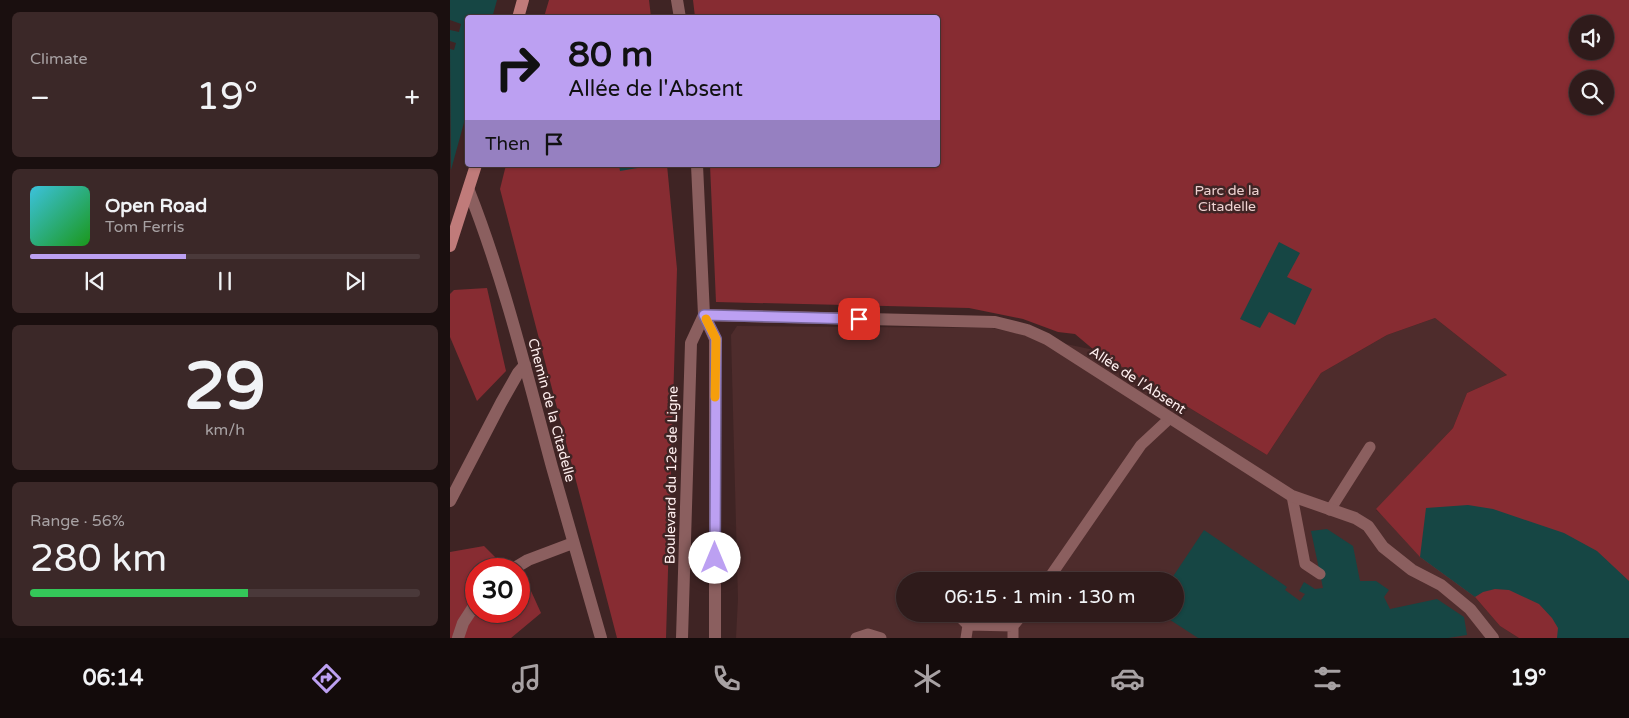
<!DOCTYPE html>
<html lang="en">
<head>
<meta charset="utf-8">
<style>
  :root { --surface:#2f1b1b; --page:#3b2828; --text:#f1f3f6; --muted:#a7a1a3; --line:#4a393a; --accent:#bca0f2 }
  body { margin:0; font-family:"Varela Round",sans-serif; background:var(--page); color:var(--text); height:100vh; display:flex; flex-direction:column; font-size:19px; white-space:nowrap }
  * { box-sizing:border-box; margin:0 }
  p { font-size:16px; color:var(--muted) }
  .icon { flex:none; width:28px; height:28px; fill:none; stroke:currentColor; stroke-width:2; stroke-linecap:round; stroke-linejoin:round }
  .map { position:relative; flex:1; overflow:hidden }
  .sheet { display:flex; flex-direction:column; gap:12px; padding:12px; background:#1a0f0f; width:450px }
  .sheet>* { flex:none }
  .top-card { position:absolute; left:15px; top:15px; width:475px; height:152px; border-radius:5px; box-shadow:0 1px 4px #0004,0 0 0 1px var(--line); background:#bca0f2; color:#111; overflow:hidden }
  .fabs { position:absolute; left:1119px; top:15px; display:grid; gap:10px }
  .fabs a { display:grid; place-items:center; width:45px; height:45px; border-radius:50%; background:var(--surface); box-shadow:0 1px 4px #0004,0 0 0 1px var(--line); font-size:25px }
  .speed { position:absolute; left:15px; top:558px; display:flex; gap:10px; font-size:25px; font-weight:700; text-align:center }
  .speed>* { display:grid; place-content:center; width:65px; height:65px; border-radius:50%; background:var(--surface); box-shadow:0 1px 4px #0004,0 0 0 1px var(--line); line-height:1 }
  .speed .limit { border:8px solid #d22; background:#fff; color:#111 }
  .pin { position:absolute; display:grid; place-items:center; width:42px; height:42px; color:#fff; margin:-21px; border-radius:10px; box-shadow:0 2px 8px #0006 }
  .me { position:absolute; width:55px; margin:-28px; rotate:0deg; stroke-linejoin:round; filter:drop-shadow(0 0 4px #0008) }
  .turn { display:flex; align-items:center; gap:18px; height:105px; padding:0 20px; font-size:22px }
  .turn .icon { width:65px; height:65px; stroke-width:2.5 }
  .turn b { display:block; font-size:35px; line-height:42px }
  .then { display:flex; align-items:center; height:48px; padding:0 20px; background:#0003; gap:10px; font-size:19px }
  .big { font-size:38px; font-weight:600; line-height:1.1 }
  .sheet .card { flex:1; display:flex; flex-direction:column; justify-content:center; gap:8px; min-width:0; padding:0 18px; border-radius:8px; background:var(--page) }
  .sheet .dial { align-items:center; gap:0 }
  .dial b { font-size:65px; line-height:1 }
  .song { display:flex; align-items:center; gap:15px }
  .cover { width:60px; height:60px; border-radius:8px; background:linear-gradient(135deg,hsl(190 70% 55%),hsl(120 70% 35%)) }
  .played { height:5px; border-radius:2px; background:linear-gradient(90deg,var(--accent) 40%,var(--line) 40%) }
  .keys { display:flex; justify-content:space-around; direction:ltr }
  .heat { display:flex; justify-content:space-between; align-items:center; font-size:28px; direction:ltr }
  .charge { height:8px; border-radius:4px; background:linear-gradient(90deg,#34c759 56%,var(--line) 0) }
  .trip { position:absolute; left:446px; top:572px; width:288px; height:50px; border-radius:25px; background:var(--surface); box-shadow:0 1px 4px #0004,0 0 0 1px var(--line); font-weight:600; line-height:50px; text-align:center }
  .menu { display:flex; height:80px; justify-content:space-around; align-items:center; background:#130b0b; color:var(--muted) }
  .menu .icon { width:35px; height:35px }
  .menu .selected { color:var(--accent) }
  .menu b { font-size:22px; color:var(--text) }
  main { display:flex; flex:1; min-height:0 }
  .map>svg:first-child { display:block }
</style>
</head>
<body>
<main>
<section class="sheet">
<div class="card"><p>Climate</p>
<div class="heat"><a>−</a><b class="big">19°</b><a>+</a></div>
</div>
<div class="card">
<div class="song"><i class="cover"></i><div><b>Open Road</b><p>Tom Ferris</p></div></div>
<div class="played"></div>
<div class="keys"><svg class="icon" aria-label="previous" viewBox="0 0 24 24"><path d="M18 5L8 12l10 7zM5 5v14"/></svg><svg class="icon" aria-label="pause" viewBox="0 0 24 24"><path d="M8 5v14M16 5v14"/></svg><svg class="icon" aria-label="next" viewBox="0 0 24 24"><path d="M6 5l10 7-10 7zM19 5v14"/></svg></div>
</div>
<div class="card dial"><b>29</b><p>km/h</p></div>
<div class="card"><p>Range · 56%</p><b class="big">280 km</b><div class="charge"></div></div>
</section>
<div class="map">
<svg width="1179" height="638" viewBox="0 0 1179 638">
  <rect width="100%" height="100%" fill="#3f2424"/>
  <path fill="#4e2c2c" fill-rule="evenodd" d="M985,318L1057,375L1017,393L1003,428L926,510L1025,597L1050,626L1069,638H286L288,599L281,335L287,326L542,328L644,350L817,455L871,373L937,335ZM455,581H725V614H455Z"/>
  <path fill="#872c32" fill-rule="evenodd" d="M99,0H199L201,17H94Z
    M243,0H1179V638H1069L1050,626L1025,597L970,557L926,509L1003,428L1017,393L1057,375L985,318L937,335L871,373L817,455L644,350L625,334L608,332L573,319L519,308L266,302L260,165H488V18L245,17ZM1128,24H1155V51H1128ZM1128,79H1155V106H1128Z
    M56,165H217L227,269L216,638H167L50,189Z
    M37,288L56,371L27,401L0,337V294L4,290Z
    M34,546L57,569H26V611H69V580L81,591L91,613L61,638H0V552Z"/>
  <path fill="#164644" d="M0,0H47L42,18H18V108L1,170L0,50V49L4,50L6,43L0,41V30L9,32L11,24L0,20Z
    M169,165H199V166L170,171Z
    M829,242L850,253L837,277L862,289L845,325L819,312L810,328L790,319Z
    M1018,505L1043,509L1114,533L1147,551L1179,581V638H1107L1108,628L1102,618L1089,604L1059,590L1045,589L1033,592L1025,597L970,557L976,508Z
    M877,529L903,546L910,581H926L939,590L934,597L940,609L987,599L1014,617L1017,635L998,638H748L711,614H725V581H720L754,530L837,587L835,590L850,601L855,594L849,591L854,582L865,589L873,588L861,531Z"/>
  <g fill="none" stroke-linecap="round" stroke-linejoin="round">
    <path stroke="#8b5f5f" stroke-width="11" d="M842,496L855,564L870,574
      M880,510L920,447
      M597,581L691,445L720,418
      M507,614L518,625L563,626
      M406,638L418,634L431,638
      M516,638L518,625
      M563,638V626L573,614"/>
    <path stroke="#8b5f5f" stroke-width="12" d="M227,0L230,18
      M247,165L254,315L265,339V638
      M19,191C54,280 77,374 102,467C118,524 135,581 151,638
      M254,315L545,322L577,330L597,339L842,496L905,518L918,526L933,547L962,570L991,585L1020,609L1043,638
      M0,501L51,403L68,373L75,365
      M63,569L78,560L123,543
      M8,638L13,623L26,603
      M232,638L241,343L254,315"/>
    <path stroke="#c07b7a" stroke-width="12" d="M68,18L73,0
      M0,246L26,165"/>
  </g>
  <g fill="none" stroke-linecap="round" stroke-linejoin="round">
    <g stroke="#7a689d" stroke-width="12">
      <path id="route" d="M265,558L266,339L254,315L409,319"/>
    </g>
    <use href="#route" stroke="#bca0f2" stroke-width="9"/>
    <path stroke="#f59e0b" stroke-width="9" d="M256,319L266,339L265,397"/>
  </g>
  <g text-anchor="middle" stroke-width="5" stroke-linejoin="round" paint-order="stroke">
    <g font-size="14" fill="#edd1d0" stroke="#3f2424">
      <text x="777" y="195">Parc de la<tspan x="777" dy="16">Citadelle</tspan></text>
    </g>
    <g font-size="14" fill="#ffefef" stroke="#3f2424">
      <text transform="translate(688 380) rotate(33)" y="5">Allée de l'Absent</text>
      <text transform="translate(102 410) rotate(75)" y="5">Chemin de la Citadelle</text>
      <text transform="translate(221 475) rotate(-89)" y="5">Boulevard du 12e de Ligne</text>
    </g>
  </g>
</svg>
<div class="fabs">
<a><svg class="icon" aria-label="sound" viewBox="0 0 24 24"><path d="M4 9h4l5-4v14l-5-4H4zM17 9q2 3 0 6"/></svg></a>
<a><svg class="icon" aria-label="search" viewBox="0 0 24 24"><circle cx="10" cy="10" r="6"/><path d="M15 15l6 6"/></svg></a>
</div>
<div class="speed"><div class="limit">30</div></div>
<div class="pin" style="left:409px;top:319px;background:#d93025"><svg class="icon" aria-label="arrive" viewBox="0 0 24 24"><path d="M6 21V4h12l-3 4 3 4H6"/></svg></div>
<svg class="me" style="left:265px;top:558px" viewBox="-20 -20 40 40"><circle r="19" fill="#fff"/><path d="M0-13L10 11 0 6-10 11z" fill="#bca0f2"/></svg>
<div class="trip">06:15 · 1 min · 130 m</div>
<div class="top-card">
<div class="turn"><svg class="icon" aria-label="right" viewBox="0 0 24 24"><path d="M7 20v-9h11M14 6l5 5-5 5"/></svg><div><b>80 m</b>Allée de l'Absent</div></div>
<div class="then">Then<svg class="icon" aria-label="arrive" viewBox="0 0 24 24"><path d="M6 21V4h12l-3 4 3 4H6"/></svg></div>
</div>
</div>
</main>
<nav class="menu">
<b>06:14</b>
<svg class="icon selected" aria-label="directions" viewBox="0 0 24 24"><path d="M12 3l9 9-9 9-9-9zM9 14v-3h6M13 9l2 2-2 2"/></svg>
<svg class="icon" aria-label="music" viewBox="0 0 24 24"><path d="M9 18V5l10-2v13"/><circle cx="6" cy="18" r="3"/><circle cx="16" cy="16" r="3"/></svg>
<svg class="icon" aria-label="phone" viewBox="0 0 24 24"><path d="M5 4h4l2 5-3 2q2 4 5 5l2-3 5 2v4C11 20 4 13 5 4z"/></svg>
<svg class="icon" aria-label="climate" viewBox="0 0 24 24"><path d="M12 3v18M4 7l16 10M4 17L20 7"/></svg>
<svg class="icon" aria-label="car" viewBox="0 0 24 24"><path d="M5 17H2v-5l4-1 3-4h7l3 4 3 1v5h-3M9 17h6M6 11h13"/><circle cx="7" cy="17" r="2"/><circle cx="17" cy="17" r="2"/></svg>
<svg class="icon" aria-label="filters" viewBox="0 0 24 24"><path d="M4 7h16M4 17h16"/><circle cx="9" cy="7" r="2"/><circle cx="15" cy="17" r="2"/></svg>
<b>19°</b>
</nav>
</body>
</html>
